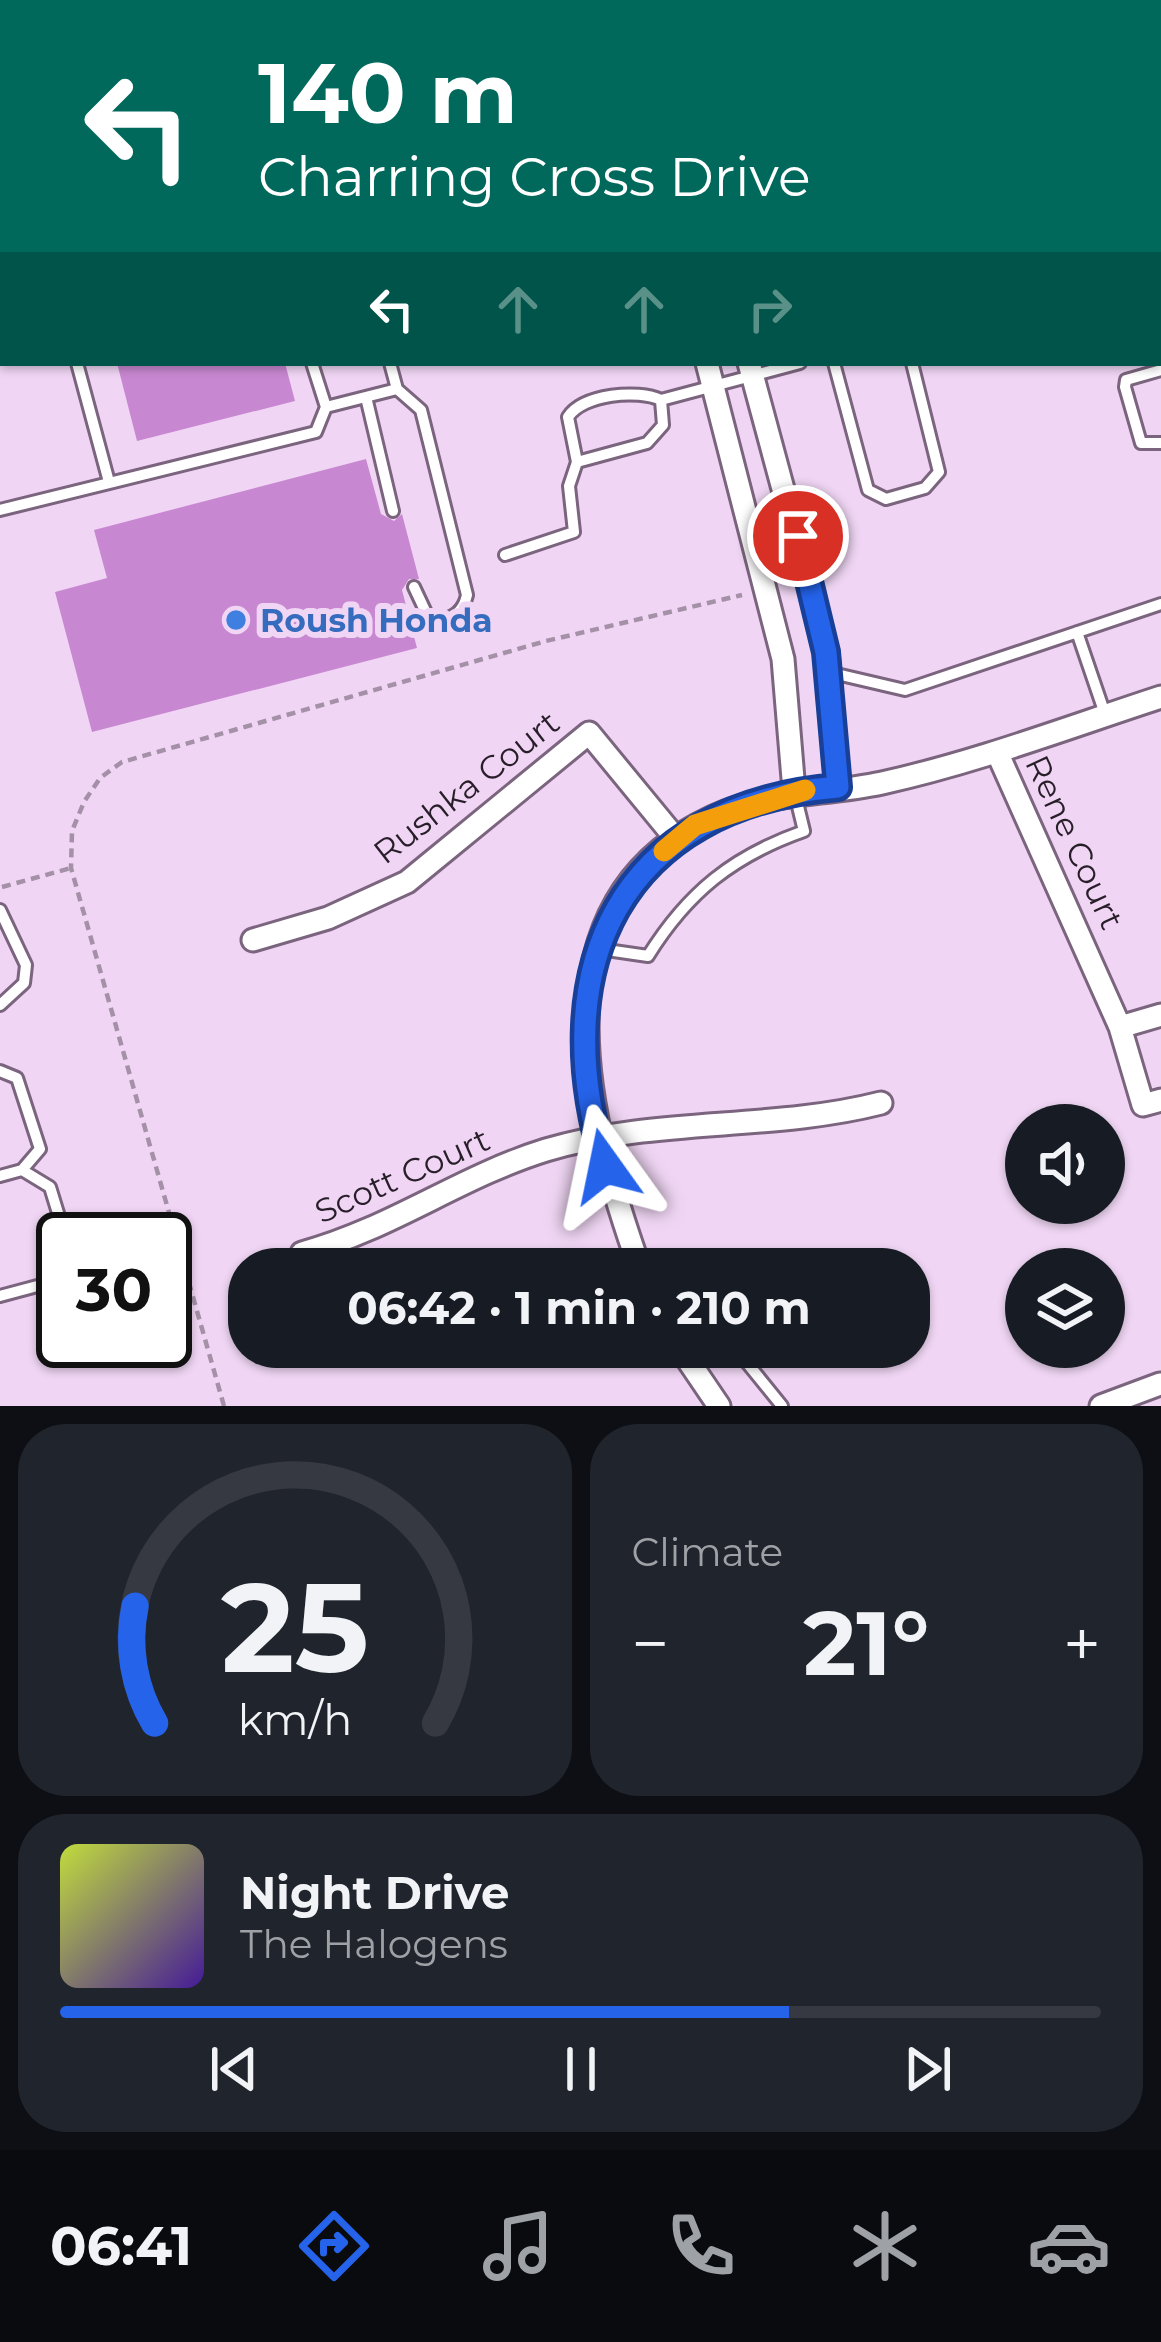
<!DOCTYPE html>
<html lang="en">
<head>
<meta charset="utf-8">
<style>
  :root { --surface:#171b24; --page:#20242c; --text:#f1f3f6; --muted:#9ea1a6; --line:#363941; --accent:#2563eb }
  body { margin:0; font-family:Montserrat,sans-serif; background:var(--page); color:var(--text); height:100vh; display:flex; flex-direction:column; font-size:45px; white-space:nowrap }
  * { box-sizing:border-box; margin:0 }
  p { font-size:39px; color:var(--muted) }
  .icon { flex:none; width:66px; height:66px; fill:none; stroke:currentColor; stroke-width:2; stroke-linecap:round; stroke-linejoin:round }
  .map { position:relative; height:1406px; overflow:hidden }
  .details { display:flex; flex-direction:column; gap:18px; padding:18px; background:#0d0f14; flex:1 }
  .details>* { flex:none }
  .guide { position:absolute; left:0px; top:0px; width:1161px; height:366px; box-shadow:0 3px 9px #0004; background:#00695c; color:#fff; overflow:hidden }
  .tools { position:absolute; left:1005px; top:1104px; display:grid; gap:24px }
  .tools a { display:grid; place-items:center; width:120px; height:120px; border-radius:50%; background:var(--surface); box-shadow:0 3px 9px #0004; font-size:60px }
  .speed { position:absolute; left:36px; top:1212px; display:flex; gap:24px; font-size:60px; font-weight:700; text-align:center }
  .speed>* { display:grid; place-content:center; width:156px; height:156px; border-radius:50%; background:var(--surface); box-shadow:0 3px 9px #0004; line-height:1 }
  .speed .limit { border:6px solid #111; border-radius:18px; background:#fff; color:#111 }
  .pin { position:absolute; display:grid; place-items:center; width:102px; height:102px; color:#fff; margin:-51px; border:6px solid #fff; border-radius:50%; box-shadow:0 3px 12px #0007 }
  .me { position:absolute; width:132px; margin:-66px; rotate:348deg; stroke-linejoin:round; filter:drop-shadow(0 0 9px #0008) }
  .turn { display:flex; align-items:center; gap:42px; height:252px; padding:0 60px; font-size:54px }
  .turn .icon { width:156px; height:156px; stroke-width:2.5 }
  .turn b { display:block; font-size:84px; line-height:102px }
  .lanes { display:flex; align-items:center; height:114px; padding:0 60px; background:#0003; justify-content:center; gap:60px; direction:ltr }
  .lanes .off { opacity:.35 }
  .big { font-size:90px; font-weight:700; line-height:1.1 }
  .details .tile { flex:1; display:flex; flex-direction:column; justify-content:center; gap:18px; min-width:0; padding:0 42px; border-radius:48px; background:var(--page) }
  .details .dial { align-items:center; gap:0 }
  .dial svg { height:312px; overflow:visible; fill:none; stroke:var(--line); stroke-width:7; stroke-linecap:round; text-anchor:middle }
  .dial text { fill:var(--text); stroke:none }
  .song { display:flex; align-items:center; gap:36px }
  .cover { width:144px; height:144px; border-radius:18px; background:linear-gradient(135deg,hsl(70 70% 55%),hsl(260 70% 35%)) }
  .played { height:12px; border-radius:6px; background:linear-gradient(90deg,var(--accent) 70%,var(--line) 70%) }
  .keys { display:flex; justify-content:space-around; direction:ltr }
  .heat { display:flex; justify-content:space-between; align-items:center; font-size:66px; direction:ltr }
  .details .tiles { flex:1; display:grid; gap:18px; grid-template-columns:1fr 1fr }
  .tile:last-child { grid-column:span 2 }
  .trip { position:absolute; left:228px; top:1248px; width:702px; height:120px; border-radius:48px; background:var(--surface); box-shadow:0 3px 9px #0004; font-weight:700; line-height:120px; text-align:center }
  .tabs { display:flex; height:192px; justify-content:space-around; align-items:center; background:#090b0e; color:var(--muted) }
  .tabs .icon { width:84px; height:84px }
  .tabs .active { color:var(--accent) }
  .tabs b { font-size:54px; color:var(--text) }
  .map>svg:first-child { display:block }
</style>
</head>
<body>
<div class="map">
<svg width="1161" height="1406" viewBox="0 0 1161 1406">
  <rect width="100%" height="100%" fill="#f0d6f4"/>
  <path fill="#c887d1" d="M117,363H285L295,401L137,441Z
    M366,459L381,514L394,521L402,514L419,579H409L402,590L417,648L92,732L55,592L107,578L94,530Z"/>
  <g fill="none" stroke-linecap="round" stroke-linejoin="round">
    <g stroke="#7b647e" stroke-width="16">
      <path id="lane" d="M134,0L135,3
        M741,0L742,3
        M930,0L931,3
        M1010,0L1011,3
        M1158,7L1161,6
        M0,75L3,87
        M1158,202L1161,201
        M77,363L109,482
        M312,363L326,407
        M390,363L397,389L421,410L467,595C463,614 449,622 429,619L414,587
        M834,363L868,490L886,499L925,488L939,472L912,363
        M1161,370L1126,380L1125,387L1141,443H1161
        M366,397L393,511
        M661,400L663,425L647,443L577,462L568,417C583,394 638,389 661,400L800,363
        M0,510L316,432L326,407L397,389
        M505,555L574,532L569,486L577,462
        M1077,632L1105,714
        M828,672L905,690L1161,604
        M0,910L26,965L24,983L0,1005
        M600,949L648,956C688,892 733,856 804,831L795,794
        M0,1071L17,1078L40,1149L22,1170L0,1176
        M22,1170L50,1187L66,1239
        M0,1296L56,1281L63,1270
        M691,1364L735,1348L782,1406"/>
    </g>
    <g stroke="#7b647e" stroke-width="27">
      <path id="street" d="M602,0L603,3
        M649,0L650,3
        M1158,110H1161
        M707,363L783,659L794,791
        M749,363L827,652L838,787
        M997,752L1120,1027
        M253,940L328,918L407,882L589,733L677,840
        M1161,1015L1120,1027L1143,1105L1161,1100
        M302,1253C393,1228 459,1177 546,1150C656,1117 771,1131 881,1103
        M640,1269C590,1128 530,916 697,825C760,790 817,797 882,783C977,762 1069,727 1161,697
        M679,1347L719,1406
        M1101,1406L1160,1384"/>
    </g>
    <path stroke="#a591a7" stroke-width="4.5" stroke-dasharray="9 6" stroke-linecap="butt" d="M2,887L71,868
      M224,1406L71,868L72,831L84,802L100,778L122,762L546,641L742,595"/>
    <use href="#lane" stroke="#fff" stroke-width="10"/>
    <use href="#street" stroke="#fff" stroke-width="21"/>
  </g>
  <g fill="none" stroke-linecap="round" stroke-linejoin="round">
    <g stroke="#184099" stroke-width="30">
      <path id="route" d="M605,1166C544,967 620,805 838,787L826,652L798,536"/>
    </g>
    <use href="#route" stroke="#2563eb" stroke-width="21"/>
    <path stroke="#f59e0b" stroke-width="21" d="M664,851L695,825L805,790"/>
  </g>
  <circle fill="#3f7fe0" stroke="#f0d6f4" stroke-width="4.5" cx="236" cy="620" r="12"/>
  <g text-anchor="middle" stroke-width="12" stroke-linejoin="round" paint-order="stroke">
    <g font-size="33" font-weight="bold" fill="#366cbe" stroke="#f0d6f4" text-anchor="start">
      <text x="260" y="632">Roush Honda</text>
    </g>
    <g font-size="33" fill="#281e29" stroke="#f0d6f4">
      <text transform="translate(466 787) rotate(-38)" y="12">Rushka Court</text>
      <text transform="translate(1075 842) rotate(65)" y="12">Rene Court</text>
      <text transform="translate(402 1175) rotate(-24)" y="12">Scott Court</text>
    </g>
  </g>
</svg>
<div class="tools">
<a><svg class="icon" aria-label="sound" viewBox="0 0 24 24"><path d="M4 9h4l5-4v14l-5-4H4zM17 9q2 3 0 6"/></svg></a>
<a><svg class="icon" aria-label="layers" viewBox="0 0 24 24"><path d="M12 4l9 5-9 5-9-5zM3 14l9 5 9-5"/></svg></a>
</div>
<div class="speed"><div class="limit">30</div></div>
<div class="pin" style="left:798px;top:536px;background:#d93025"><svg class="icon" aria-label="arrive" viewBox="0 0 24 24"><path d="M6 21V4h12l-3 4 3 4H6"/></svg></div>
<svg class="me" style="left:605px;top:1166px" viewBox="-20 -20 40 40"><path d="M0-17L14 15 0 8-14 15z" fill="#2563eb" stroke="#fff" stroke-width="4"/></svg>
<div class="trip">06:42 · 1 min · 210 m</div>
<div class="guide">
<div class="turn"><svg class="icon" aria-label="left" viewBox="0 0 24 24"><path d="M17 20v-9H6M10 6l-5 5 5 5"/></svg><div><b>140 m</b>Charring Cross Drive</div></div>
<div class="lanes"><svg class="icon" aria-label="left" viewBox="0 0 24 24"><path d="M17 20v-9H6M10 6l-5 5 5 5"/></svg><svg class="icon off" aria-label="ahead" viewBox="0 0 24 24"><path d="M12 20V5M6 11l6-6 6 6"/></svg><svg class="icon off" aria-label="ahead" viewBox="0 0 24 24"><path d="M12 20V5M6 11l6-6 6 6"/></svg><svg class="icon off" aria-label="right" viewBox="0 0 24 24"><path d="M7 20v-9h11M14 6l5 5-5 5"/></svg></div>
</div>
</div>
<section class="details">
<div class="tiles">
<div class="tile dial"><svg viewBox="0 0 100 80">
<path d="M14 69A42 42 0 1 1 86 69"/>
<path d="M14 69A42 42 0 0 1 9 39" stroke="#2563eb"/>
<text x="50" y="56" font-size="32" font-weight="700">25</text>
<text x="50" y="72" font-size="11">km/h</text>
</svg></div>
<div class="tile"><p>Climate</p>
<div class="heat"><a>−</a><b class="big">21°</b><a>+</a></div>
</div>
<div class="tile">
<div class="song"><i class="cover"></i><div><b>Night Drive</b><p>The Halogens</p></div></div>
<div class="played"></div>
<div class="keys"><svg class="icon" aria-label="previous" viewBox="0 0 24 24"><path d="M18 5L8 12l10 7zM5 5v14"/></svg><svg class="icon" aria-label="pause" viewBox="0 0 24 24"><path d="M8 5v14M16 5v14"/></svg><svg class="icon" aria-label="next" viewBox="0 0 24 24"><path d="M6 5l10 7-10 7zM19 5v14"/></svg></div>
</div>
</div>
</section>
<nav class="tabs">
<b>06:41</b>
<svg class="icon active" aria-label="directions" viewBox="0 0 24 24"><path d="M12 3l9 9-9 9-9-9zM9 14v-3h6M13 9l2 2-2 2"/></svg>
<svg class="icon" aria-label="music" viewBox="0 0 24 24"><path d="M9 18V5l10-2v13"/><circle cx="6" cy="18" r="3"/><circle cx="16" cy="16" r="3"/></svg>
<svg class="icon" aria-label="phone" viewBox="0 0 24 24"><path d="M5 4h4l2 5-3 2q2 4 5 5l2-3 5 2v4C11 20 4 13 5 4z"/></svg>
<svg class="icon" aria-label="climate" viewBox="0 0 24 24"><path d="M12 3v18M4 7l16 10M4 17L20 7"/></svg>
<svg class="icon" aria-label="car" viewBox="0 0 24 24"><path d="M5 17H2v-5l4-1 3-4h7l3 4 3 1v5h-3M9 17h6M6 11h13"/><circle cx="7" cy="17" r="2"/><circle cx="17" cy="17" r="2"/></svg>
</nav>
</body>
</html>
